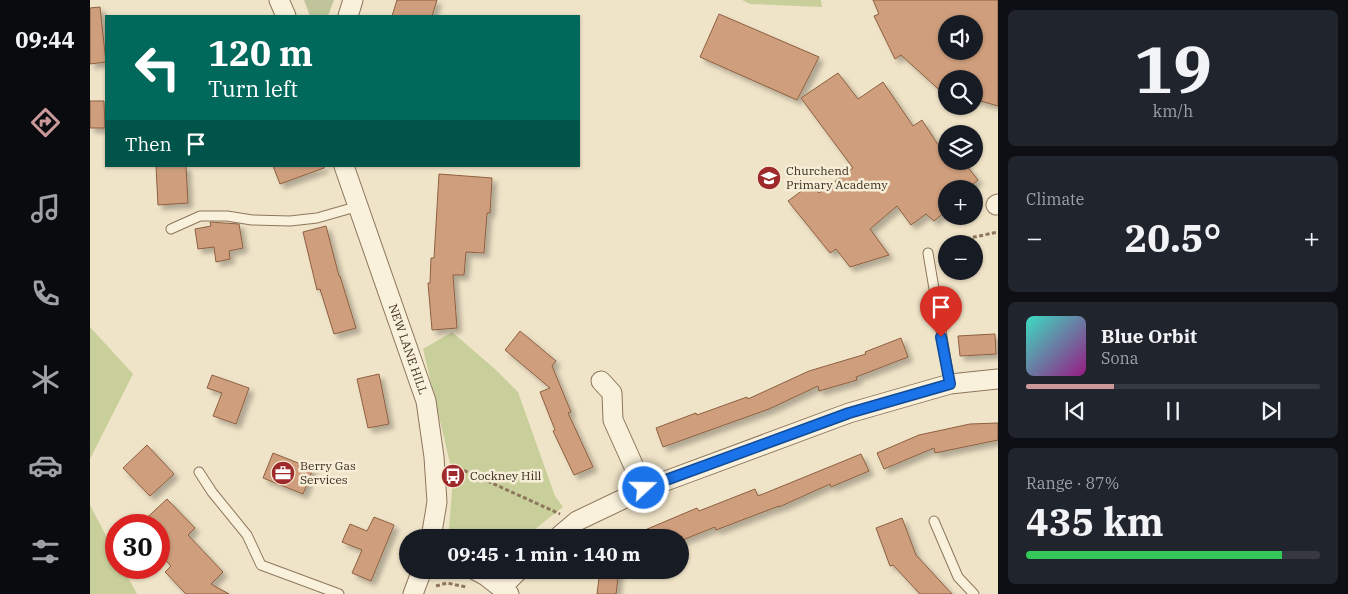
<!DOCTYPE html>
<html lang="en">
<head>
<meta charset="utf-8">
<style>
  :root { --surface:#171b24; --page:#20242c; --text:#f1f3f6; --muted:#9ea1a6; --line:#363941; --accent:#cc999b }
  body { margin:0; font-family:"IBM Plex Serif",serif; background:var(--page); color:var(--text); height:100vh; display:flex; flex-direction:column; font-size:19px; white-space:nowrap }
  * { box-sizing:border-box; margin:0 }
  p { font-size:16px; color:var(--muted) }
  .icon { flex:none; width:28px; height:28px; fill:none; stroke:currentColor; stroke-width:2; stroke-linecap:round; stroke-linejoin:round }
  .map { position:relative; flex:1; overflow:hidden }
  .sheet { display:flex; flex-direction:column; gap:10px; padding:10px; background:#0d0f14; width:350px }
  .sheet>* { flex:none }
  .banner { position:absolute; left:15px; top:15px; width:475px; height:152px; border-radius:0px; box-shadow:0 1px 4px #0004; background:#00695c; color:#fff; overflow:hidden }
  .controls { position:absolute; left:848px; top:15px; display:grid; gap:10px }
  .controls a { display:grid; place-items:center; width:45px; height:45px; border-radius:50%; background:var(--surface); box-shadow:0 1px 4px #0004; font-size:25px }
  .speed { position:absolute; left:15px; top:514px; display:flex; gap:10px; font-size:25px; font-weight:700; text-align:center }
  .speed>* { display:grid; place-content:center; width:65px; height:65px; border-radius:50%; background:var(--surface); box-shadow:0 1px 4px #0004; line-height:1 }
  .speed .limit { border:8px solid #d22; background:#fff; color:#111 }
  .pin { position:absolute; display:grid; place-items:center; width:42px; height:42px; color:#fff; margin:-51px -21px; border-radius:50% 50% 50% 0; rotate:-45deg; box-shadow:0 0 5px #0007 }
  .pin .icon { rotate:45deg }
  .me { position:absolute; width:55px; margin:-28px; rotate:69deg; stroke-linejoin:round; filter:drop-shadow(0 0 4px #0008) }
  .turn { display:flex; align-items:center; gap:18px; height:105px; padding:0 20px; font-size:22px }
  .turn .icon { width:65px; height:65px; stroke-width:2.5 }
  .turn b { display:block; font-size:35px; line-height:42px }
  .then { display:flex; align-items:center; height:48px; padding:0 20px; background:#0003; gap:10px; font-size:19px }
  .big { font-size:38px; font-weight:800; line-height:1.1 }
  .sheet .widget { flex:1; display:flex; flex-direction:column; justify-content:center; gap:8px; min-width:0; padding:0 18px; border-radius:8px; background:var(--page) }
  .sheet .dial { align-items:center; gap:0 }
  .dial b { font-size:65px; line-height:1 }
  .song { display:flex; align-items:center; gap:15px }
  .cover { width:60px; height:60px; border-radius:8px; background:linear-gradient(135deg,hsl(170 70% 55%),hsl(310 70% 35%)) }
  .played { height:5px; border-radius:2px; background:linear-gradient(90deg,var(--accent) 30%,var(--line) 30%) }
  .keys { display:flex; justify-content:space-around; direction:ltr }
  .heat { display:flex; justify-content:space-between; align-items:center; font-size:28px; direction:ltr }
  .charge { height:8px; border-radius:4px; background:linear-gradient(90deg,#34c759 87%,var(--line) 0) }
  .trip { position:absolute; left:309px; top:529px; width:290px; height:50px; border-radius:25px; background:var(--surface); box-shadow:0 1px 4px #0004; font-weight:800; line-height:50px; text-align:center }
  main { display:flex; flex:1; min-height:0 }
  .menu { display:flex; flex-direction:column; width:90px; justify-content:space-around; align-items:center; background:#090b0e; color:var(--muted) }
  .menu .icon { width:35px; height:35px }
  .menu .current { color:var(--accent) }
  .menu b { font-size:22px; color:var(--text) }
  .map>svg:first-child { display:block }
</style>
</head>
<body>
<main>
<nav class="menu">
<b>09:44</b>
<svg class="icon current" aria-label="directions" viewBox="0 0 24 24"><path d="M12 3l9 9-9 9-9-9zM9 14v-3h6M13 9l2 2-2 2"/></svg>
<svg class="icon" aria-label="music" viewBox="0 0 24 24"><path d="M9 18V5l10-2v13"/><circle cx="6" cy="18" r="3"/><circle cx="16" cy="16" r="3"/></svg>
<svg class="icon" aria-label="phone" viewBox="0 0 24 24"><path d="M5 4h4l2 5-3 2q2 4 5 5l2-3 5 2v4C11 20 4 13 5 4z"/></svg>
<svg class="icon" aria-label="climate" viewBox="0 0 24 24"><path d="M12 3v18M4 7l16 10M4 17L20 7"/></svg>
<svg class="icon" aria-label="car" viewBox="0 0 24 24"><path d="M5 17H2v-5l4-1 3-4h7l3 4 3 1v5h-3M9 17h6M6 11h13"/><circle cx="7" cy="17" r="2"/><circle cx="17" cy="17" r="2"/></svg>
<svg class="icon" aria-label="filters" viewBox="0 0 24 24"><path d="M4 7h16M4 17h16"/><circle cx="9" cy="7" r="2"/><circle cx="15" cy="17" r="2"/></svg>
</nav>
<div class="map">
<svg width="908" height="594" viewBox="0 0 908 594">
  <defs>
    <filter id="shadow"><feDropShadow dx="4.5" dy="4.5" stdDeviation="2.5" flood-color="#0004"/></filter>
  </defs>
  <rect width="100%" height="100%" fill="#f0e4c8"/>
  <path fill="#c9cf9b" d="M652,0H731L732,7L660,4Z
    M0,327L43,374L0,459Z
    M362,332L406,370L428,392L465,496L473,507L435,537H368L359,529L363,476L333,349Z
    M0,505L26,555V568H33L47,594H0Z"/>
  <path fill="#bfc49a" d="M214,0H244L238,16H220Z"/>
  <path fill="#cf9f7d" stroke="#8d5f41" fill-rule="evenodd" filter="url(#shadow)" d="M307,0H347L342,16H302Z
    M783,0H908V106L884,99V79H856V96L811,55L805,59L784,16L789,14ZM856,24H884V51H856Z
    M10,7L16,62L0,64V8Z
    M629,14L729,57L707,100L610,57Z
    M748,73L768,99L793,82L823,126L832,120L856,157V161H873L888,180L877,189H856V211L844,221L836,214L821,225L807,206L780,229L799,255L760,267L746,249L740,253L698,201L721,184L729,193L763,168L711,98Z
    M0,101H14L15,128H0Z
    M66,166H96L98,203L68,205Z
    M183,166H234V168L190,184Z
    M349,174L402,178L400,213H397L394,253L376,252L374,275H363L367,328L342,330L338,283H340L341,258H344Z
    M120,222L149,224L153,248L139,251L140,259L126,262L124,247L108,249L105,229L121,226Z
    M236,226L249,276H250L266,328L244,334L230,289L227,290L213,232Z
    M430,331L466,361L462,366L481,412L478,413L503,467L484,475L463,431L465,430L450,392L460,388L415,350Z
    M905,334L906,354L870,356L868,336Z
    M811,338L818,357L766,377L767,380L729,391L728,386L679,409L573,447L566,428L606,413L607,415L657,397L658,399L719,371L776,354L775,352Z
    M289,374L299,424L278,428L267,379Z
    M122,375L159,388L146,424L123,416L132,393L117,388Z
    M908,423V440L845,453L844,448L794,469L787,453L829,435L880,424Z
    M57,445L84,474L60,496L33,468Z
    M183,453L223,469L213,494L173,478Z
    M771,454L779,471L741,487L740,484L689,507V506L626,530L625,527L590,541V538H536L607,508L609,511L665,489L668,496Z
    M77,499L105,528L98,535L133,572L121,584L139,594H96L75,572L81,566L69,553V525H49Z
    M284,517L304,525L281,581L262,573L272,550L252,542L260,524L277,531Z
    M812,518L826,555L862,594H830L803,565L800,566L786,528Z
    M510,570H529L526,594H507Z"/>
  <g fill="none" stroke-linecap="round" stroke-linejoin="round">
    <g stroke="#8d765c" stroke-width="11">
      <path id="service" d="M81,229L110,216H137L162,220L200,221L227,218L269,206
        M838,253L860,384
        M109,472L122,492L157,535L171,565L249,594
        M844,521L868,577L884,594"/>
    </g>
    <g stroke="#8d765c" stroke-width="21">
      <g id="minor">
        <path d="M189,0L196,16"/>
        <path d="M258,16L263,0"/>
        <path id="s1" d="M254,166L336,401L344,457L347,502L341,538"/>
        <path d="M906,205L908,204"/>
        <path d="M511,381L522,393L523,420L554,489"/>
        <path d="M467,538L487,521L554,489L759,413L860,384L908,379"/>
        <path d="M385,570L396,576L419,594"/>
        <path d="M412,587L429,570"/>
        <path d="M323,594L332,570"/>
      </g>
    </g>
    <path stroke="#8d765c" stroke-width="3" stroke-dasharray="4 2.5" stroke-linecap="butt" d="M875,244V239L908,232
      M362,465L470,514
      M346,586L357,583L376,587"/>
    <use href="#service" stroke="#faf1dc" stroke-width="9"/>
    <use href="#minor" stroke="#faf1dc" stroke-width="19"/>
  </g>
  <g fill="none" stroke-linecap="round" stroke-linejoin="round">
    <g stroke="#114b97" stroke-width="12">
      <path id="route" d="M554,488L759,413L860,384L851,337"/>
    </g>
    <use href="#route" stroke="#1a73e8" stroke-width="9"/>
  </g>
  <defs>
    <g id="school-disc" transform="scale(1.25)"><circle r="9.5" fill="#9e2a2b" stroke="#f7eed8"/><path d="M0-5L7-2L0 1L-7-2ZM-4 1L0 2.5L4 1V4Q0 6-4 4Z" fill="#fff"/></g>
    <g id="office-disc" transform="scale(1.25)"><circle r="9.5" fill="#9e2a2b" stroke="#f7eed8"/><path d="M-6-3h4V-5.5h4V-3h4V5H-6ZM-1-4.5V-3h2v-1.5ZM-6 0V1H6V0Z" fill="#fff"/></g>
    <g id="bus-disc" transform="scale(1.25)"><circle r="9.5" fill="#9e2a2b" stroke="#f7eed8"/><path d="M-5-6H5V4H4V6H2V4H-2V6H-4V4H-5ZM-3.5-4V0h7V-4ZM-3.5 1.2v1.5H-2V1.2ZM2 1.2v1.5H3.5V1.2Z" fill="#fff"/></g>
  </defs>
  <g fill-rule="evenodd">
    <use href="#school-disc" x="679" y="178"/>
    <use href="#office-disc" x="193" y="473"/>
    <use href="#bus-disc" x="363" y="476"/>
  </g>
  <g text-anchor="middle" stroke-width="5" stroke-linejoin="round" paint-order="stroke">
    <g font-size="12" fill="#3d2e20" stroke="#f7eed8" text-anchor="start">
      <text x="696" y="175">Churchend<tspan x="696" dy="14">Primary Academy</tspan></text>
      <text x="210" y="470">Berry Gas<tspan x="210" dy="14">Services</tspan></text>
      <text x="380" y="480">Cockney Hill</text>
    </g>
    <g font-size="12" fill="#3d2e20" stroke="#f7eed8">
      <text dy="4" stroke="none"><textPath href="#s1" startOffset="194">NEW LANE HILL</textPath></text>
    </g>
  </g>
</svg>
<div class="controls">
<a><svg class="icon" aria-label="sound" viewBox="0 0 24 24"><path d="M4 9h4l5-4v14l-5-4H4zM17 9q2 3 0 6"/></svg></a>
<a><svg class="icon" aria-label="search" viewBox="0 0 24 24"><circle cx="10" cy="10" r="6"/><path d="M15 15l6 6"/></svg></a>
<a><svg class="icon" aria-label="layers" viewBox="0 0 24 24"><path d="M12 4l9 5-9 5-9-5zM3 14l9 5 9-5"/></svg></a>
<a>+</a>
<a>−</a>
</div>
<div class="speed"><div class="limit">30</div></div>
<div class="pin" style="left:851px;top:337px;background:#d93025"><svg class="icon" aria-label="arrive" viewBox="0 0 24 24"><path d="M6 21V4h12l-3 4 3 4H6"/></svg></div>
<svg class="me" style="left:554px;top:488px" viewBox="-20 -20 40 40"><circle r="17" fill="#1a73e8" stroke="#fff" stroke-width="3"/><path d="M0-11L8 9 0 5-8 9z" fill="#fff"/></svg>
<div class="trip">09:45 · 1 min · 140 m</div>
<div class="banner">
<div class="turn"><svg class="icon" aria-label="left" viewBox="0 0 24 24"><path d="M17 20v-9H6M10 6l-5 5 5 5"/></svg><div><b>120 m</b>Turn left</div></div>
<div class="then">Then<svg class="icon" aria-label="arrive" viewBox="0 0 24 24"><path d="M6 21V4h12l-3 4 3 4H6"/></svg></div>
</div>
</div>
<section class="sheet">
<div class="widget dial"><b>19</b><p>km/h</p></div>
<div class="widget"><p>Climate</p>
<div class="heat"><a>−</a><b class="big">20.5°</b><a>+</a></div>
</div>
<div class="widget">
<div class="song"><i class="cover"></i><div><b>Blue Orbit</b><p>Sona</p></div></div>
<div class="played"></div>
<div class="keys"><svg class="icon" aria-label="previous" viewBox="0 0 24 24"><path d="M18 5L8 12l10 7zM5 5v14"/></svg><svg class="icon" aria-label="pause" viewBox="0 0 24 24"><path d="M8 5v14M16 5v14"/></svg><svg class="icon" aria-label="next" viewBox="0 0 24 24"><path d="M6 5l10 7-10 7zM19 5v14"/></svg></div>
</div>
<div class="widget"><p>Range · 87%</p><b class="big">435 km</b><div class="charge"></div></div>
</section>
</main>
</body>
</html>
